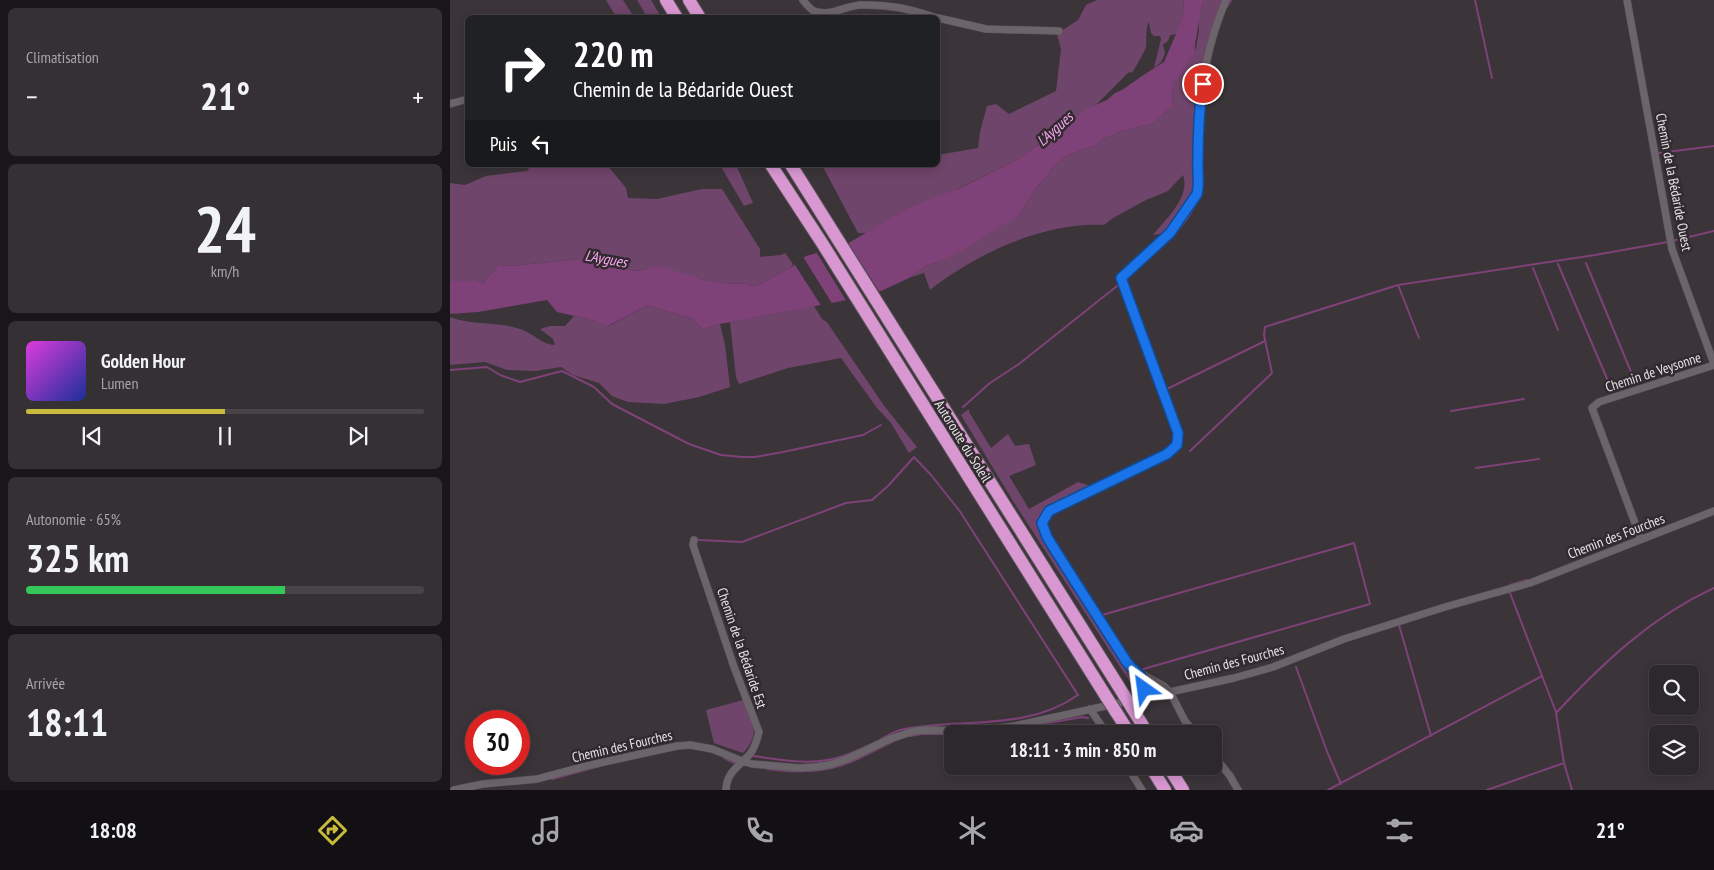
<!DOCTYPE html>
<html lang="fr">
<head>
<meta charset="utf-8">
<style>
  :root { --surface:#2c282c; --page:#343034; --text:#f1f3f6; --muted:#a6a6a9; --line:#484448; --accent:#c8bb3b }
  body { margin:0; font-family:"PT Sans Narrow",sans-serif; background:var(--page); color:var(--text); height:100vh; display:flex; flex-direction:column; font-size:19px; white-space:nowrap }
  * { box-sizing:border-box; margin:0 }
  p { font-size:16px; color:var(--muted) }
  .icon { flex:none; width:28px; height:28px; fill:none; stroke:currentColor; stroke-width:2; stroke-linecap:round; stroke-linejoin:round }
  .map { position:relative; flex:1; overflow:hidden }
  .sheet { display:flex; flex-direction:column; gap:8px; padding:8px; background:#181618; width:450px }
  .sheet>* { flex:none }
  .top-card { position:absolute; left:15px; top:15px; width:475px; height:152px; border-radius:8px; box-shadow:0 2px 12px #0003,0 0 0 1px var(--line); background:#202124; color:#fff; overflow:hidden }
  .buttons { position:absolute; left:1199px; top:665px; display:grid; gap:10px }
  .buttons a { display:grid; place-items:center; width:50px; height:50px; border-radius:8px; background:var(--surface); box-shadow:0 2px 12px #0003,0 0 0 1px var(--line); font-size:25px }
  .speed { position:absolute; left:15px; top:710px; display:flex; gap:10px; font-size:25px; font-weight:700; text-align:center }
  .speed>* { display:grid; place-content:center; width:65px; height:65px; border-radius:50%; background:var(--surface); box-shadow:0 2px 12px #0003,0 0 0 1px var(--line); line-height:1 }
  .speed .limit { border:8px solid #d22; background:#fff; color:#111 }
  .pin { position:absolute; display:grid; place-items:center; width:42px; height:42px; color:#fff; margin:-21px; border:2px solid #fff; border-radius:50%; box-shadow:0 1px 5px #0007 }
  .me { position:absolute; width:55px; margin:-28px; rotate:329deg; stroke-linejoin:round; filter:drop-shadow(0 0 4px #0008) }
  .turn { display:flex; align-items:center; gap:18px; height:105px; padding:0 25px; font-size:22px }
  .turn .icon { width:65px; height:65px; stroke-width:2.5 }
  .turn b { display:block; font-size:35px; line-height:42px }
  .then { display:flex; align-items:center; height:48px; padding:0 25px; background:#0003; gap:10px; font-size:19px }
  .big { font-size:38px; font-weight:700; line-height:1.1 }
  .sheet .card { flex:1; display:flex; flex-direction:column; justify-content:center; gap:8px; min-width:0; padding:0 18px; border-radius:8px; background:var(--page) }
  .sheet .dial { align-items:center; gap:0 }
  .dial b { font-size:65px; line-height:1 }
  .song { display:flex; align-items:center; gap:15px }
  .cover { width:60px; height:60px; border-radius:8px; background:linear-gradient(135deg,hsl(300 70% 55%),hsl(230 70% 35%)) }
  .played { height:5px; border-radius:2px; background:linear-gradient(90deg,var(--accent) 50%,var(--line) 50%) }
  .keys { display:flex; justify-content:space-around; direction:ltr }
  .heat { display:flex; justify-content:space-between; align-items:center; font-size:28px; direction:ltr }
  .charge { height:8px; border-radius:4px; background:linear-gradient(90deg,#34c759 65%,var(--line) 0) }
  .trip { position:absolute; left:494px; top:725px; width:278px; height:50px; border-radius:8px; background:var(--surface); box-shadow:0 2px 12px #0003,0 0 0 1px var(--line); font-weight:700; line-height:50px; text-align:center }
  .tab-bar { display:flex; height:80px; justify-content:space-around; align-items:center; background:#121012; color:var(--muted) }
  .tab-bar .icon { width:35px; height:35px }
  .tab-bar .current { color:var(--accent) }
  .tab-bar b { font-size:22px; color:var(--text) }
  main { display:flex; flex:1; min-height:0 }
  .map>svg:first-child { display:block }
</style>
</head>
<body>
<main>
<section class="sheet">
<div class="card"><p>Climatisation</p>
<div class="heat"><a>−</a><b class="big">21°</b><a>+</a></div>
</div>
<div class="card dial"><b>24</b><p>km/h</p></div>
<div class="card">
<div class="song"><i class="cover"></i><div><b>Golden Hour</b><p>Lumen</p></div></div>
<div class="played"></div>
<div class="keys"><svg class="icon" aria-label="previous" viewBox="0 0 24 24"><path d="M18 5L8 12l10 7zM5 5v14"/></svg><svg class="icon" aria-label="pause" viewBox="0 0 24 24"><path d="M8 5v14M16 5v14"/></svg><svg class="icon" aria-label="next" viewBox="0 0 24 24"><path d="M6 5l10 7-10 7zM19 5v14"/></svg></div>
</div>
<div class="card"><p>Autonomie · 65%</p><b class="big">325 km</b><div class="charge"></div></div>
<div class="card"><p>Arrivée</p><b class="big">18:11</b></div>
</section>
<div class="map">
<svg width="1264" height="790" viewBox="0 0 1264 790">
  <rect width="100%" height="100%" fill="#3b353a"/>
  <path fill="#70456b" d="M156,0H173L184,17H166Z
    M187,0H201L211,17H197Z
    M647,0H734L732,20L727,34L720,35C719,39 718,43 713,44L715,54L711,62L704,68L711,39L710,36H704L701,33L699,22C695,29 697,39 696,47C696,49 684,70 682,73L679,72L648,103L625,118L616,130L586,146L568,159L499,193L461,206L417,233H408L372,165H488V155L528,148L530,132L537,106L546,104L559,114L606,91L611,49L607,34L628,20L636,5Z
    M754,0H773L761,32L749,87L743,193L716,233L703,235C715,220 741,197 733,175L718,191L696,200L663,218L654,225C594,222 527,253 480,290L474,273L459,278L478,265L489,262L569,215L586,188L596,178L602,168L618,155L647,145L651,140L670,132L704,123L722,106L723,84L737,64L739,59L746,48L749,30L748,17Z
    M81,165H157L176,188L178,198L207,199L252,189H272L310,249V257L331,255L335,253L343,264L340,268L304,287L295,283L283,284L258,281L213,268L200,267L195,270L183,271L168,265L129,259L61,266L48,265L34,283L27,281H0V183L15,185L36,176L77,171Z
    M270,165H286L303,203L294,206Z
    M198,305L243,319L252,329L270,324L275,345L280,387L249,397L214,404L178,402L162,396L149,383L123,375L111,367L85,371L57,370L35,362L0,365V317C23,326 47,321 70,329C83,333 92,345 105,345L103,339L90,329L100,326H115L124,316L138,319L159,326Z
    M364,306L372,319L377,322L387,337L435,407L467,447L459,453L441,423L427,408L391,358L338,368L289,384L286,377L280,322Z
    M519,409V412L541,448L558,434L565,446L579,444L586,465L559,476L579,509L628,482L641,486L594,511L586,521L592,534L681,674L692,683L691,690L683,687L563,501L511,415Z
    M293,700C303,722 311,734 293,753L264,743L256,710Z"/>
  <path fill="#7e4178" d="M734,0H754C748,13 749,26 746,39C744,45 746,52 743,58L740,57L735,69L723,84L722,106L704,123L670,132L651,140L647,145L618,155L602,168L596,178L586,188L569,215L515,249L489,262L478,265L459,278L431,291L392,301L270,324L252,329L243,319L198,305L158,326L138,319L107,312L97,300L28,312L0,314V281H27L34,283L48,265L61,266L129,259L168,265L183,271L195,270L200,267H213L258,281L283,284L295,283L304,287L340,268L356,256L397,244L461,206L510,188L568,159L586,146L616,130L625,118L638,108L657,100L665,93L672,90L692,76L714,62L732,20Z"/>
  <path fill="#3b353a" d="M397,241L430,293L397,302L365,250Z
    M352,255L383,305L372,307L343,262Z"/>
  <g fill="none" stroke-linecap="round" stroke-linejoin="round">
    <path stroke="#7e4178" stroke-width="2" d="M1025,0L1042,78
      M777,7L781,0
      M1209,153L1264,146
      M1222,241L1264,231
      M1136,263L1186,384
      M1108,264L1164,395
      M1083,268L1108,330
      M674,281C698,258 737,230 748,198
      M948,285L969,338
      M0,370L37,367L50,375L70,382L112,371L144,387L162,404L239,444L271,455L292,457H305L333,452L413,435L431,425
      M717,389L815,341
      M513,407L540,383L569,364L667,286
      M1001,411L1074,399
      M740,451L822,373L814,335L815,327L948,285L1145,255L1218,242
      M1026,468L1089,459
      M249,540L292,542L396,503L422,500L438,486L464,457L481,475L509,510L628,695C577,731 514,718 455,729C445,730 437,736 428,741C417,746 407,751 396,755C366,767 334,760 303,756
      M1060,585L1077,580
      M1060,593L1106,712
      M652,615L904,543L920,604L690,670
      M949,625L981,736
      M846,667L878,754L891,784
      M536,734L632,717L638,718
      M460,736L471,734H502
      M274,758L285,763
      M317,769C348,773 377,773 405,760C418,754 431,747 444,741
      M102,779L150,766
      M878,790L1092,676
      M1037,790L1114,763
      M1122,790L1114,763L1106,713C1153,663 1201,617 1264,588"/>
    <g stroke="#595458" stroke-width="8">
      <path id="minor" d="M353,0C356,4 360,9 364,11C379,17 396,6 410,5C439,4 460,9 487,18
        M1177,0L1222,249L1264,364
        M488,18L536,29L609,31
        M0,104L18,99
        M1191,539L1142,408L1149,402L1264,365
        M244,540L243,545L284,667L309,732C307,740 305,748 300,754C289,766 276,773 276,790
        M692,675L694,689L692,698
        M640,709L657,734
        M746,734L735,721L720,692L714,686L681,668L597,537L592,523L599,511L717,454L727,445L728,433L671,278L719,233L747,194C750,185 748,173 748,163C747,153 748,142 749,132C751,83 757,45 776,0
        M762,753L780,776L788,790
        M677,766L692,790
        M4,790L33,784L87,779L136,766L227,746L240,745L262,749L292,761L302,764L350,768L364,767L379,765L397,759L440,739L464,731L476,730L524,731L564,726L784,678L823,667L894,639L995,607L1080,583L1264,511"/>
    </g>
    <g stroke="#595458" stroke-width="14">
      <path id="motorway" d="M216,0L227,18
        M239,0L250,18
        M321,165L372,243L657,698
        M341,165L674,695
        M682,708L698,734
        M666,712L680,734
        M700,766L715,790
        M718,766L733,790"/>
    </g>
    <use href="#minor" stroke="#6b646a" stroke-width="7"/>
    <use href="#motorway" stroke="#d997d2" stroke-width="12"/>
    <g stroke="#595458" stroke-width="14" stroke-linecap="butt">
      <path id="motorway-bridge" d="M674,695L682,708
        M657,698L666,712"/>
    </g>
    <use href="#motorway-bridge" stroke="#d997d2" stroke-width="12"/>
  </g>
  <g fill="none" stroke-linecap="round" stroke-linejoin="round">
    <g stroke="#114b97" stroke-width="12">
      <path id="route" d="M694,689C694,672 685,674 676,661C650,620 623,579 597,537L592,523L599,511L717,454L727,445L728,433L671,278L720,233L747,194C750,183 747,170 748,159C748,134 749,109 753,84"/>
    </g>
    <use href="#route" stroke="#1a73e8" stroke-width="9"/>
  </g>
  <g text-anchor="middle" stroke-width="5" stroke-linejoin="round" paint-order="stroke">
    <g font-size="14" fill="#e7e3e6" stroke="#312b30">
      <text transform="translate(1224 182) rotate(79)" y="5">Chemin de la Bédaride Ouest</text>
      <text transform="translate(1203 372) rotate(-18)" y="5">Chemin de Veysonne</text>
      <text transform="translate(513 441) rotate(58)" y="5">Autoroute du Soleil</text>
      <text transform="translate(1166 536) rotate(-21)" y="5">Chemin des Fourches</text>
      <text transform="translate(292 648) rotate(71)" y="5">Chemin de la Bédaride Est</text>
      <text transform="translate(784 662) rotate(-15)" y="5">Chemin des Fourches</text>
      <text transform="translate(172 746) rotate(-13)" y="5">Chemin des Fourches</text>
    </g>
    <g font-size="15" font-style="italic" fill="#fda6f4" stroke="#312b30">
      <text transform="translate(605 129) rotate(-42)" y="5">L'Aygues</text>
      <text transform="translate(156 259) rotate(10)" y="5">L'Aygues</text>
    </g>
  </g>
</svg>
<div class="buttons">
<a><svg class="icon" aria-label="search" viewBox="0 0 24 24"><circle cx="10" cy="10" r="6"/><path d="M15 15l6 6"/></svg></a>
<a><svg class="icon" aria-label="layers" viewBox="0 0 24 24"><path d="M12 4l9 5-9 5-9-5zM3 14l9 5 9-5"/></svg></a>
</div>
<div class="speed"><div class="limit">30</div></div>
<div class="pin" style="left:753px;top:84px;background:#d93025"><svg class="icon" aria-label="arrive" viewBox="0 0 24 24"><path d="M6 21V4h12l-3 4 3 4H6"/></svg></div>
<svg class="me" style="left:694px;top:689px" viewBox="-20 -20 40 40"><path d="M0-17L14 15 0 8-14 15z" fill="#1a73e8" stroke="#fff" stroke-width="4"/></svg>
<div class="trip">18:11 · 3 min · 850 m</div>
<div class="top-card">
<div class="turn"><svg class="icon" aria-label="right" viewBox="0 0 24 24"><path d="M7 20v-9h11M14 6l5 5-5 5"/></svg><div><b>220 m</b>Chemin de la Bédaride Ouest</div></div>
<div class="then">Puis<svg class="icon" aria-label="left" viewBox="0 0 24 24"><path d="M17 20v-9H6M10 6l-5 5 5 5"/></svg></div>
</div>
</div>
</main>
<nav class="tab-bar">
<b>18:08</b>
<svg class="icon current" aria-label="directions" viewBox="0 0 24 24"><path d="M12 3l9 9-9 9-9-9zM9 14v-3h6M13 9l2 2-2 2"/></svg>
<svg class="icon" aria-label="music" viewBox="0 0 24 24"><path d="M9 18V5l10-2v13"/><circle cx="6" cy="18" r="3"/><circle cx="16" cy="16" r="3"/></svg>
<svg class="icon" aria-label="phone" viewBox="0 0 24 24"><path d="M5 4h4l2 5-3 2q2 4 5 5l2-3 5 2v4C11 20 4 13 5 4z"/></svg>
<svg class="icon" aria-label="climate" viewBox="0 0 24 24"><path d="M12 3v18M4 7l16 10M4 17L20 7"/></svg>
<svg class="icon" aria-label="car" viewBox="0 0 24 24"><path d="M5 17H2v-5l4-1 3-4h7l3 4 3 1v5h-3M9 17h6M6 11h13"/><circle cx="7" cy="17" r="2"/><circle cx="17" cy="17" r="2"/></svg>
<svg class="icon" aria-label="filters" viewBox="0 0 24 24"><path d="M4 7h16M4 17h16"/><circle cx="9" cy="7" r="2"/><circle cx="15" cy="17" r="2"/></svg>
<b>21°</b>
</nav>
</body>
</html>
